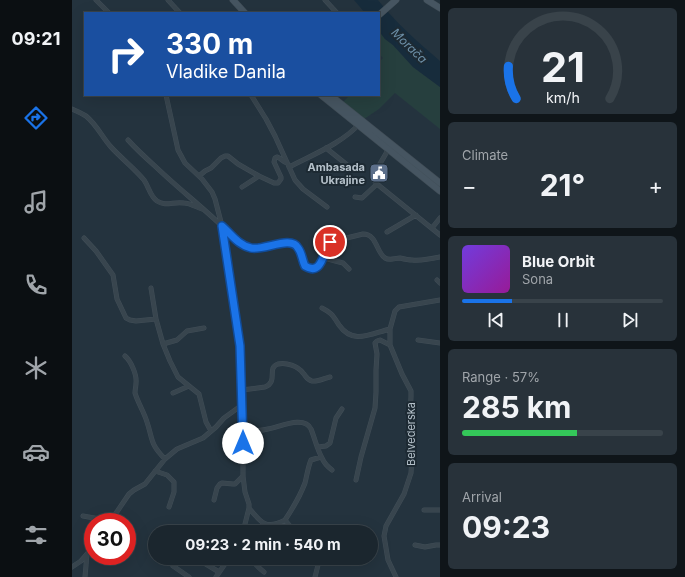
<!DOCTYPE html>
<html lang="en">
<head>
<meta charset="utf-8">
<style>
  :root { --surface:#1b262e; --page:#28323a; --text:#f1f3f6; --muted:#a0a5aa; --line:#39434a; --accent:#1a73e8 }
  body { margin:0; font-family:Inter,sans-serif; background:var(--page); color:var(--text); height:100vh; display:flex; flex-direction:column; font-size:15px; white-space:nowrap }
  * { box-sizing:border-box; margin:0 }
  p { font-size:13px; color:var(--muted) }
  .icon { flex:none; width:22px; height:22px; fill:none; stroke:currentColor; stroke-width:2; stroke-linecap:round; stroke-linejoin:round }
  .map { position:relative; flex:1; overflow:hidden }
  .sheet { display:flex; flex-direction:column; gap:8px; padding:8px; background:#0f1519; width:245px }
  .sheet>* { flex:none }
  .guide { position:absolute; left:12px; top:12px; width:296px; height:84px; border-radius:0px; box-shadow:0 4px 16px #0002,0 0 0 1px var(--line); background:#1a4fa0; color:#fff; overflow:hidden }
  .speed { position:absolute; left:12px; top:513px; display:flex; gap:8px; font-size:20px; font-weight:700; text-align:center }
  .speed>* { display:grid; place-content:center; width:52px; height:52px; border-radius:50%; background:var(--surface); box-shadow:0 4px 16px #0002,0 0 0 1px var(--line); line-height:1 }
  .speed .limit { border:6px solid #d22; background:#fff; color:#111 }
  .pin { position:absolute; display:grid; place-items:center; width:34px; height:34px; color:#fff; margin:-17px; border:2px solid #fff; border-radius:50%; box-shadow:0 1px 4px #0007 }
  .me { position:absolute; width:44px; margin:-22px; rotate:0deg; stroke-linejoin:round; filter:drop-shadow(0 0 3px #0008) }
  .turn { display:flex; align-items:center; gap:14px; height:84px; padding:0 16px; font-size:18px }
  .turn .icon { width:52px; height:52px; stroke-width:2.5 }
  .turn b { display:block; font-size:28px; line-height:34px }
  .big { font-size:30px; font-weight:700; line-height:1.1 }
  .sheet .widget { flex:1; display:flex; flex-direction:column; justify-content:center; gap:6px; min-width:0; padding:0 14px; border-radius:6px; background:var(--page) }
  .sheet .dial { align-items:center; gap:0 }
  .dial svg { height:104px; overflow:visible; fill:none; stroke:var(--line); stroke-width:7; stroke-linecap:round; text-anchor:middle }
  .dial text { fill:var(--text); stroke:none }
  .song { display:flex; align-items:center; gap:12px }
  .cover { width:48px; height:48px; border-radius:6px; background:linear-gradient(135deg,hsl(260 70% 55%),hsl(300 70% 35%)) }
  .played { height:4px; border-radius:2px; background:linear-gradient(90deg,var(--accent) 25%,var(--line) 25%) }
  .keys { display:flex; justify-content:space-around; direction:ltr }
  .heat { display:flex; justify-content:space-between; align-items:center; font-size:22px; direction:ltr }
  .charge { height:6px; border-radius:3px; background:linear-gradient(90deg,#34c759 57%,var(--line) 0) }
  .trip { position:absolute; left:76px; top:525px; width:230px; height:40px; border-radius:20px; background:var(--surface); box-shadow:0 4px 16px #0002,0 0 0 1px var(--line); font-weight:700; line-height:40px; text-align:center }
  main { display:flex; flex:1; min-height:0 }
  .tabs { display:flex; flex-direction:column; width:72px; justify-content:space-around; align-items:center; background:#0b0f12; color:var(--muted) }
  .tabs .icon { width:28px; height:28px }
  .tabs .on { color:var(--accent) }
  .tabs b { font-size:18px; color:var(--text) }
  .map>svg:first-child { display:block }
</style>
</head>
<body>
<main>
<nav class="tabs">
<b>09:21</b>
<svg class="icon on" aria-label="directions" viewBox="0 0 24 24"><path d="M12 3l9 9-9 9-9-9zM9 14v-3h6M13 9l2 2-2 2"/></svg>
<svg class="icon" aria-label="music" viewBox="0 0 24 24"><path d="M9 18V5l10-2v13"/><circle cx="6" cy="18" r="3"/><circle cx="16" cy="16" r="3"/></svg>
<svg class="icon" aria-label="phone" viewBox="0 0 24 24"><path d="M5 4h4l2 5-3 2q2 4 5 5l2-3 5 2v4C11 20 4 13 5 4z"/></svg>
<svg class="icon" aria-label="climate" viewBox="0 0 24 24"><path d="M12 3v18M4 7l16 10M4 17L20 7"/></svg>
<svg class="icon" aria-label="car" viewBox="0 0 24 24"><path d="M5 17H2v-5l4-1 3-4h7l3 4 3 1v5h-3M9 17h6M6 11h13"/><circle cx="7" cy="17" r="2"/><circle cx="17" cy="17" r="2"/></svg>
<svg class="icon" aria-label="filters" viewBox="0 0 24 24"><path d="M4 7h16M4 17h16"/><circle cx="9" cy="7" r="2"/><circle cx="15" cy="17" r="2"/></svg>
</nav>
<div class="map">
<svg width="368" height="577" viewBox="0 0 368 577">
  <rect width="100%" height="100%" fill="#24333e"/>
  <path fill="#263f3e" d="M307,31L313,39L321,45L341,67L368,87V129L323,93L307,109L289,121L269,104L278,95H307V62L311,58L307,54Z"/>
  <path fill="#172c3c" d="M282,0H306C324,23 346,42 368,61V87L341,67L321,45L313,39L307,31V13H293Z"/>
  <g fill="none" stroke-linecap="round" stroke-linejoin="round">
    <g stroke="#414e57" stroke-width="5">
      <path id="street" d="M24,0L37,13
        M96,0L108,13
        M253,0L265,13
        M94,95L106,150L113,163L130,179L140,192L143,199L150,226L168,244L178,248H188L215,243L223,244L227,249L233,266C251,278 251,250 258,242L291,234C305,234 304,252 313,258C318,261 323,258 328,258C332,259 336,260 340,260C350,261 359,259 368,257
        M179,95L194,119L203,136L223,180L231,189L255,207
        M0,109C5,111 9,113 14,116C25,125 30,137 39,147C50,159 62,168 72,180C77,187 78,196 85,201C94,207 102,201 112,203C118,203 124,207 130,209
        M56,140C65,150 75,159 85,168C106,188 129,206 150,226L169,346L171,432V476L173,492L177,504V508C189,523 194,530 213,520L223,532
        M254,148L279,168
        M316,150L302,174V180L305,184L368,235
        M217,167C240,155 271,143 288,123
        M127,176L133,171L139,168L149,158L153,156H156L166,164L187,176
        M170,187L187,176L202,183H206L209,179V177L202,162L203,158L205,157C209,158 211,162 215,163
        M283,197L290,198L305,184
        M360,228L368,218
        M315,232L344,215
        M12,238L24,251L41,275L45,299L54,318L58,320L64,321L84,319
        M252,258L271,263L277,269
        M365,280L368,283
        M79,288L84,319L91,344L98,361L106,377L127,394L134,422L139,431
        M250,308C260,313 261,316 267,325C281,345 298,334 318,329
        M346,340L368,343
        M91,344L105,340L115,331L132,328
        M53,356C59,361 65,375 64,383C64,387 63,389 63,393C66,403 72,412 75,422C81,440 78,444 93,459
        M170,390L193,387C207,381 194,368 206,364C214,362 226,366 231,373C234,376 235,380 240,381C246,382 253,378 258,377
        M101,393L117,386
        M171,432C180,431 188,431 196,429C208,427 232,415 239,429C243,439 245,449 250,458C252,463 256,467 260,470
        M246,447L254,446L258,443L264,418L270,409
        M83,471L95,475L102,482V492L97,507
        M284,480L289,457L303,408L304,392V370L305,354L303,343L305,341L308,340L318,345
        M142,500L145,488L148,484L150,483L161,484H163L171,476
        M352,510H368
        M11,516L39,521
        M213,520C221,508 228,496 233,483C235,475 236,467 239,460L249,457
        M38,522L57,494L62,490L73,484L93,459L105,449L131,438L144,427L152,418L170,405
        M171,532L177,508
        M343,545L353,547L364,545H368
        M124,558L147,572
        M176,558C182,561 186,568 192,572
        M101,566L117,577
        M0,567L9,561L21,547
        M13,577L15,554
        M144,577L157,558
        M243,577L247,561
        M324,577L316,560L312,536L314,526L332,494L339,473L341,440L338,414L339,397V391L330,374L318,345V329L323,311L327,307L368,300"/>
    </g>
    <g stroke="#414e57" stroke-width="7">
      <path id="secondary" d="M161,0L173,13
        M355,0L368,8
        M307,15L324,0
        M249,95L368,191
        M258,95L368,183"/>
    </g>
    <use href="#street" stroke="#38454e" stroke-width="4"/>
    <use href="#secondary" stroke="#465561" stroke-width="6"/>
  </g>
  <g fill="none" stroke-linecap="round" stroke-linejoin="round">
    <g stroke="#114b97" stroke-width="10">
      <path id="route" d="M171,443L168,346L150,226C159,234 166,245 179,248C192,251 219,235 226,248C230,253 230,260 233,266C251,277 251,250 258,242"/>
    </g>
    <use href="#route" stroke="#1a73e8" stroke-width="7"/>
  </g>
  <defs>
    <g id="civic-square" transform="scale(1)"><rect x="-9" y="-9" width="18" height="18" rx="4" fill="#5c6f8a" stroke="#1d2a33"/><path d="M-.6-6.5H3V-4.5H.6V-3L4-1V1h2V6H-6V1h2V-1L-.6-3ZM-1.2 2.5V6h2.4V2.5Z" fill="#fff"/></g>
  </defs>
  <g fill-rule="evenodd">
    <use href="#civic-square" x="307" y="173"/>
  </g>
  <g text-anchor="middle" stroke-width="4" stroke-linejoin="round" paint-order="stroke">
    <g font-size="11" font-weight="bold" fill="#b4c0c9" stroke="#1d2a33" text-anchor="end">
      <text x="293" y="171">Ambasada<tspan x="293" dy="13">Ukrajine</tspan></text>
    </g>
    <g font-size="11" fill="#b4c0c9" stroke="#1d2a33">
      <text transform="translate(339 434) rotate(-90)" y="4">Belvederska</text>
    </g>
    <g font-size="12" font-style="italic" fill="#6d90a8" stroke="#1d2a33">
      <text transform="translate(337 46) rotate(44)" y="4">Morača</text>
    </g>
  </g>
</svg>
<div class="speed"><div class="limit">30</div></div>
<div class="pin" style="left:258px;top:242px;background:#d93025"><svg class="icon" aria-label="arrive" viewBox="0 0 24 24"><path d="M6 21V4h12l-3 4 3 4H6"/></svg></div>
<svg class="me" style="left:171px;top:443px" viewBox="-20 -20 40 40"><circle r="19" fill="#fff"/><path d="M0-13L10 11 0 6-10 11z" fill="#1a73e8"/></svg>
<div class="trip">09:23 · 2 min · 540 m</div>
<div class="guide">
<div class="turn"><svg class="icon" aria-label="right" viewBox="0 0 24 24"><path d="M7 20v-9h11M14 6l5 5-5 5"/></svg><div><b>330 m</b>Vladike Danila</div></div>
</div>
</div>
<section class="sheet">
<div class="widget dial"><svg viewBox="0 0 100 80">
<path d="M14 69A42 42 0 1 1 86 69"/>
<path d="M14 69A42 42 0 0 1 8 44" stroke="#1a73e8"/>
<text x="50" y="56" font-size="32" font-weight="700">21</text>
<text x="50" y="72" font-size="11">km/h</text>
</svg></div>
<div class="widget"><p>Climate</p>
<div class="heat"><a>−</a><b class="big">21°</b><a>+</a></div>
</div>
<div class="widget">
<div class="song"><i class="cover"></i><div><b>Blue Orbit</b><p>Sona</p></div></div>
<div class="played"></div>
<div class="keys"><svg class="icon" aria-label="previous" viewBox="0 0 24 24"><path d="M18 5L8 12l10 7zM5 5v14"/></svg><svg class="icon" aria-label="pause" viewBox="0 0 24 24"><path d="M8 5v14M16 5v14"/></svg><svg class="icon" aria-label="next" viewBox="0 0 24 24"><path d="M6 5l10 7-10 7zM19 5v14"/></svg></div>
</div>
<div class="widget"><p>Range · 57%</p><b class="big">285 km</b><div class="charge"></div></div>
<div class="widget"><p>Arrival</p><b class="big">09:23</b></div>
</section>
</main>
</body>
</html>
